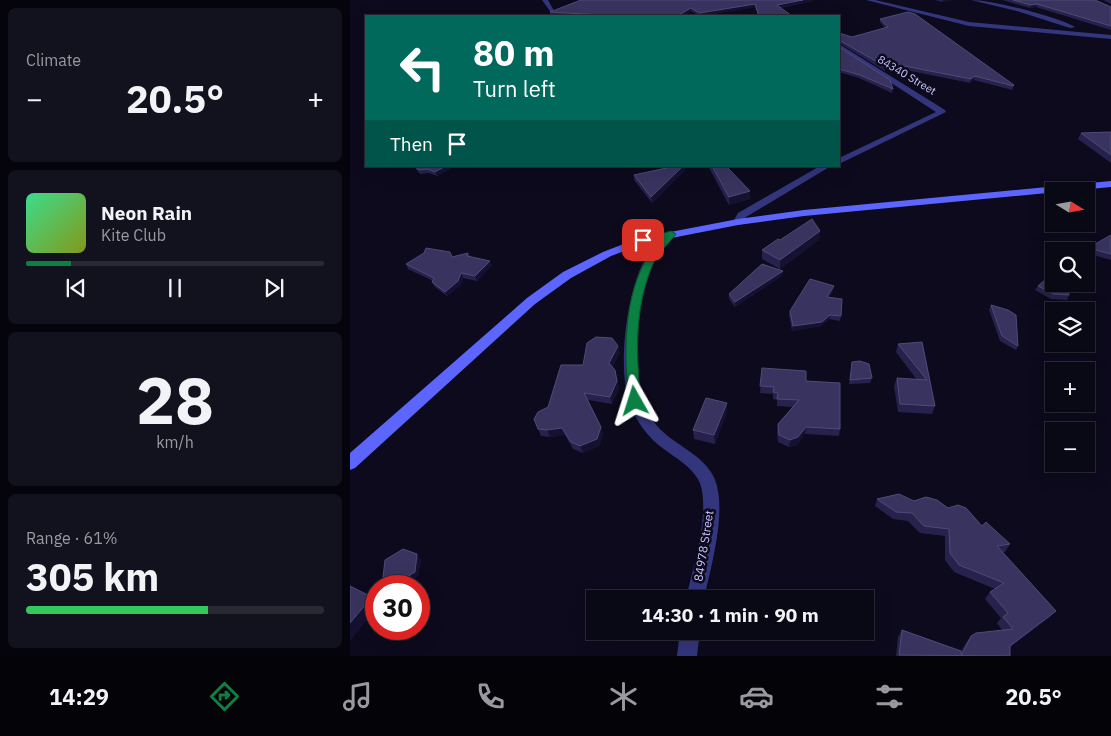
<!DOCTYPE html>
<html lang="en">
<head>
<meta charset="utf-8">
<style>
  :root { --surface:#090815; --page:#12111e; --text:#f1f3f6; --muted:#999aa0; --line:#292934; --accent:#0b8043 }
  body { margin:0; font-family:"IBM Plex Sans",sans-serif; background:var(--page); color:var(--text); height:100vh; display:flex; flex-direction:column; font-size:19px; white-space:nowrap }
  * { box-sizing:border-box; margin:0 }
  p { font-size:16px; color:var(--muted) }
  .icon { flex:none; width:28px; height:28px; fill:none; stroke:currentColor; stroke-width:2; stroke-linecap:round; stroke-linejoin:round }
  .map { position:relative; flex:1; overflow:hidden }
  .side { display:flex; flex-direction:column; gap:8px; padding:8px; background:#05040c; width:350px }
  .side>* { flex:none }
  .guide { position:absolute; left:15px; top:15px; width:475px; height:152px; border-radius:0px; box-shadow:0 5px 20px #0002,0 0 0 1px var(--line); background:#00695c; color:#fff; overflow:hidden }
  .needle { width:32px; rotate:101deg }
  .controls { position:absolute; left:695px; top:182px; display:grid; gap:10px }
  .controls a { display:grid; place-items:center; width:50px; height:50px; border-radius:0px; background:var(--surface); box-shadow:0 5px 20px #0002,0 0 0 1px var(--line); font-size:25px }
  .speed { position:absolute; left:15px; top:575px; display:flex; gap:10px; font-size:25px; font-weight:700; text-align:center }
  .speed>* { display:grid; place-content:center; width:65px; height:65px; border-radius:50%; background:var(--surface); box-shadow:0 5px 20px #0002,0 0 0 1px var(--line); line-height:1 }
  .speed .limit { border:8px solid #d22; background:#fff; color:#111 }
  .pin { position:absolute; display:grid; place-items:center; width:42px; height:42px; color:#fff; margin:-21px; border-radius:10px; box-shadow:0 2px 8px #0006 }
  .me { position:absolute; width:55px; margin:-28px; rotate:354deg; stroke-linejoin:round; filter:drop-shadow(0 0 4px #0008) }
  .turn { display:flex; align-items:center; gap:18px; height:105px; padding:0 25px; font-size:22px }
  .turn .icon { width:65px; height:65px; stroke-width:2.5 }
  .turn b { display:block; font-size:35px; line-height:42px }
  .then { display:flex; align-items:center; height:48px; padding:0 25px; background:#0003; gap:10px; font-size:19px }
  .big { font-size:38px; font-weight:700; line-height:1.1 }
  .side .tile { flex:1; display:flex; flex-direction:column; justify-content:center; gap:8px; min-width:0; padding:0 18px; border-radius:8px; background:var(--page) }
  .side .dial { align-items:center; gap:0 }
  .dial b { font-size:65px; line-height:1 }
  .song { display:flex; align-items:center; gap:15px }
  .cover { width:60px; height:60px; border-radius:8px; background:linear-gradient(135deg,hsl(150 70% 55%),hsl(70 70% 35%)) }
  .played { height:5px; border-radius:2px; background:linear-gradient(90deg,var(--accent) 15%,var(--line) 15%) }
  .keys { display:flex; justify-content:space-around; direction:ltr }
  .heat { display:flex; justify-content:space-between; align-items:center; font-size:28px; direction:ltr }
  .charge { height:8px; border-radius:4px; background:linear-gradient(90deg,#34c759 61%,var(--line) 0) }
  .trip { position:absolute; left:236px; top:590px; width:288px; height:50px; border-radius:0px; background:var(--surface); box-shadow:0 5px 20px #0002,0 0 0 1px var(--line); font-weight:700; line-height:50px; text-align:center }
  .tabs { display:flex; height:80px; justify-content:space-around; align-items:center; background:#040308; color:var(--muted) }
  .tabs .icon { width:35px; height:35px }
  .tabs .current { color:var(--accent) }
  .tabs b { font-size:22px; color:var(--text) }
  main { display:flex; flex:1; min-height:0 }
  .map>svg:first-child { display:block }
</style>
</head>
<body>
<main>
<section class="side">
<div class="tile"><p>Climate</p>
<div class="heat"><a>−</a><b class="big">20.5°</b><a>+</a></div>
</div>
<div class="tile">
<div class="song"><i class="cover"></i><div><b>Neon Rain</b><p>Kite Club</p></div></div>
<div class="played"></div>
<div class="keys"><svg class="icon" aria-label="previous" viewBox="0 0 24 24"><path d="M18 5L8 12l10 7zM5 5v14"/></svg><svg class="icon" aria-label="pause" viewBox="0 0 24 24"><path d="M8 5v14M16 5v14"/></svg><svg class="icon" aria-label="next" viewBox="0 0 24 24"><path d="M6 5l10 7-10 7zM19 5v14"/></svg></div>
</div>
<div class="tile dial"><b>28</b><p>km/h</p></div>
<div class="tile"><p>Range · 61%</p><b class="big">305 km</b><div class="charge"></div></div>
</section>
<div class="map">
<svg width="761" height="656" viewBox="0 0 761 656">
  <rect width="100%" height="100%" fill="#0c0a1c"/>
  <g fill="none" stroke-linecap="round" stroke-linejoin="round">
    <path fill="#33367d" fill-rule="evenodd" d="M192,0H198L204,11H200Z
      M516,0H525L619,22L761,35V39L619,26Z
      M621,0C642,0 708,17 725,27L720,28L667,11Z
      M489,44L595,110L596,112L489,164V158L586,112L489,49Z
      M470,166H481L396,217L392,224L388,225L383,222L388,213Z
      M321,231L326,234C319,244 309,253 303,264C288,298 281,367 293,402C297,413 304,423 312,431C331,449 360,458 367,486C375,518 361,567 354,599H336C343,567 359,518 351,486C345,465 316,454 302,439C289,426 279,407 276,389C270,354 277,298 292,265C298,253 309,242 317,232Z
      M330,631H350L347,656H327Z"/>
    <path fill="#5c66ff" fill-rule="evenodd" d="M761,181V187L454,216L388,225L296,243L261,256L221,278L185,304L5,468L0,470V453L177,298L213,272L253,252L289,238L388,219L454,210Z"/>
  </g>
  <path fill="#27224c" d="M231,0H463V1L430,8L442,16H408L405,7L350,16L341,11L332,16H224L200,15V12Z
    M585,0H602L592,2Z
    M652,0H745L761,7V30L686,7L680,8Z
    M753,0H761V4Z
    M530,19L664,85L662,90L624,80L620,83L536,66L535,71L489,43V33L502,37L535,28L530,22Z
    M489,47L543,89L542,93L509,78L489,72Z
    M761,132V163L728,139L731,133Z
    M64,166H105L87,176L79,173L70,174Z
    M323,166H335V170L302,203L284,180V175Z
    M358,166H376L400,191V199L379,205Z
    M470,231L469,240L430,269L412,259V250Z
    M761,235V260L736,253V251L738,248Z
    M118,253L120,256L142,265L127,281L113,278L110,286L97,296L85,287L82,282L83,281L58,269L56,264L102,257Z
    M433,275L385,307L379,299V294Z
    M688,286L719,295L717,300L701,299L685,290Z
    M483,291L479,298L491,316L490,321L479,319L471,326L442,331L439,315L440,311Z
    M641,305L668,346L666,350L650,341L639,310Z
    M572,342L585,406L582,414L548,412L544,386L547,378L567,380L546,352L548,344Z
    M270,353L262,367L265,370L269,388L262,404L238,400L251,427L253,434L249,446L233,453L223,449L215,435L200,437L191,436L184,419L198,407L233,365Z
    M502,362L522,378L520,383L499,384Z
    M412,368L456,381L490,429L489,436L455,434L447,445L439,447L428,442L427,432L428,424L443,407L427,406V400L423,399V394L410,393Z
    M377,403V412L365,444L344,439L343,430Z
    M527,499L564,501L598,508L632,526L660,544L655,552H652L706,611L699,618L660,647V656H546L548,637L552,630L611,651L616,643L621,636L652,630L647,623L651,618L635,599L640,592L645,589L604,572L595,560V536L570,533L558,521L543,519L525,506Z
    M71,559L68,576L51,586L37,581L33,577Z"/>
  <path fill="#151130" d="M453,0H463V1L426,8L427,5Z
    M593,0H602L592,2Z
    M405,4V7L350,16V13Z
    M687,4L686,7L680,8L681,5Z
    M341,8V11L332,16H327Z
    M625,76L624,80L620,83L621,79Z
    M96,166H105L87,176L85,172Z
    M333,166H335V170L302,203L301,197Z
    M400,191V199L379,205V197Z
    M470,231L469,240L430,269V260Z
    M140,261L142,265L127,281L125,276Z
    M433,271V275L385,307V302Z
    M111,273L113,278L110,286L97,296L95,292Z
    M484,286L483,291L477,302V297Z
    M480,315L479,319L471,326L442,331L443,326Z
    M268,346L270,353L260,370L259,363Z
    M267,381L269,388L262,404L260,397Z
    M377,403V412L365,444L364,435Z
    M251,427L253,434L249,446L233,453L230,446Z
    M456,427L455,434L447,445L439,447L440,440Z
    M212,428L215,435L200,437L197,430Z
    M67,554L71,559L68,576L50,586L47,583Z
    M22,597L26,601V609L0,641V623Z
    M706,611L699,618L654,652L660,646Z"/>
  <path fill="#38345f" stroke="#4f4a78" d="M231,0H453L427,5L442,16H409L405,4L350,13L341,8L327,16H270L200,12Z
    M663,0H745L761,7V26L687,4L681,5Z
    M558,12L565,14L664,85L663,86L625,76L621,79L534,62L536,67L489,40V33L502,37L538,27L530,19Z
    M489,47L540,80L543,89L510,75L489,69Z
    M761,132V155L731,133Z
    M65,166H96L85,172L77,169L68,170Z
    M326,166H333L301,197L284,175Z
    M362,166H376L400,191L379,197Z
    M462,219L470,231L430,260L412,250L428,239L430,240Z
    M761,235V254L738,248Z
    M76,248L100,252L102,257L118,253L117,256L140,261L125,276L111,273L108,281L95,292L82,282L84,278L56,264L74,253Z
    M412,264L433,271L385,302L379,294Z
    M704,272V284H717L719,295L704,294L688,286Z
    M460,279L484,286L477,297L492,299L491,316L480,315L472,322L443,326L440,311Z
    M641,305L658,310L666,315L668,346L652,336Z
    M246,337L262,338L268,346L259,363L265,370L267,381L260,397L234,393L251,427L247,439L230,446L221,442L212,428L197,430L188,429L184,419L188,412L198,407L211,365H233L237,343Z
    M572,342L585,406L550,404L547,378L577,380L548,344Z
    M510,361L519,364L522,378L500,380L502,362Z
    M412,368L456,371V381L490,383V429L456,427L448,437L440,440L429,435L428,424L449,400L427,399L428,393L423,392L424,387L410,386Z
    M356,398L377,403L364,435L343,430Z
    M549,494L564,501L576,497L587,500L598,508L608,505L616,508L632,526L636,522L660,544L647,546L706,611L660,646V656L549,655L552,630L611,651V656L621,636L626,633L663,629L653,617L658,613L640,592L654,583L609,565L600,553L599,529L574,526L562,513L546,512L527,499Z
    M53,549L67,554L65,572L47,583L33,577L35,560Z
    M0,586L22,597L0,623Z"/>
  <path fill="#0b8043" stroke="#07532c" d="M321,231L326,234C319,243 308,253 303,264C284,307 286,356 291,401L285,406L279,401C274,356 273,305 294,263C298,254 307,246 313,238L293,243L288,240Z"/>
  <g text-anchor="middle" stroke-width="5" stroke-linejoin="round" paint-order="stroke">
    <g font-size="11" fill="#c7c5ff" stroke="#0c0a1c">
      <text transform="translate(557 75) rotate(31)" y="4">84340 Street</text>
    </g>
    <g font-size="12" fill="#c7c5ff" stroke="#0c0a1c">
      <text transform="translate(354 546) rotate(-81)" y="4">84978 Street</text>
    </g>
  </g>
</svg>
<div class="controls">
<a><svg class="needle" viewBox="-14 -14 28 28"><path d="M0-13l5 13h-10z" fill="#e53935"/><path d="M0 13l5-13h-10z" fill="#999aa0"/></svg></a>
<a><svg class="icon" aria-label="search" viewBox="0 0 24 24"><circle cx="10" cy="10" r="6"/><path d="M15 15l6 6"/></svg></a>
<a><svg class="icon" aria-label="layers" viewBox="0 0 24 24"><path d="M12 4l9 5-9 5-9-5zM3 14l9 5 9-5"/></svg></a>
<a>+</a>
<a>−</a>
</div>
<div class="speed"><div class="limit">30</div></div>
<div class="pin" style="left:293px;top:240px;background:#d93025"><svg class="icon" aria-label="arrive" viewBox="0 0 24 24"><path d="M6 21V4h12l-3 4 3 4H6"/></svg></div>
<svg class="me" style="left:285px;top:401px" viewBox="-20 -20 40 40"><path d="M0-17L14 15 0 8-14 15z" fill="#0b8043" stroke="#fff" stroke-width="4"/></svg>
<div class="trip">14:30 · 1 min · 90 m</div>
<div class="guide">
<div class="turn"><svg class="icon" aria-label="left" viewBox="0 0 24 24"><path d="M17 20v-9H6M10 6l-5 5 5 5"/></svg><div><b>80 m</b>Turn left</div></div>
<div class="then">Then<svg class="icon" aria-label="arrive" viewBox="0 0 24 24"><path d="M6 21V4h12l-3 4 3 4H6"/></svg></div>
</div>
</div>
</main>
<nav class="tabs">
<b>14:29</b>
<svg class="icon current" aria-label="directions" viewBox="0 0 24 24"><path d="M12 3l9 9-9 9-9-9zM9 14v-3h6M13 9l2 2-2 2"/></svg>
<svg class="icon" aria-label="music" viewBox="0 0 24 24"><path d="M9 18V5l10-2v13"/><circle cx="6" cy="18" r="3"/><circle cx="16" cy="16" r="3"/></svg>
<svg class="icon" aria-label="phone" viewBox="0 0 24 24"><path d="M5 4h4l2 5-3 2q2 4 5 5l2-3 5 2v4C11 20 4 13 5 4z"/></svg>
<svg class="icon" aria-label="climate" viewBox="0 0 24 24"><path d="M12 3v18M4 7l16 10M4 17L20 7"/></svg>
<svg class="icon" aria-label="car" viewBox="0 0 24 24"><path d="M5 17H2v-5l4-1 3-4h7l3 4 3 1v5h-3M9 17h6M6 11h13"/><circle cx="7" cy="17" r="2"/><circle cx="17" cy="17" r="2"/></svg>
<svg class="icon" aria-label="filters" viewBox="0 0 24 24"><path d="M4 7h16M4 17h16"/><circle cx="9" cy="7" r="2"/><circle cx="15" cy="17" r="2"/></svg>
<b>20.5°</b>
</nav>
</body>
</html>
